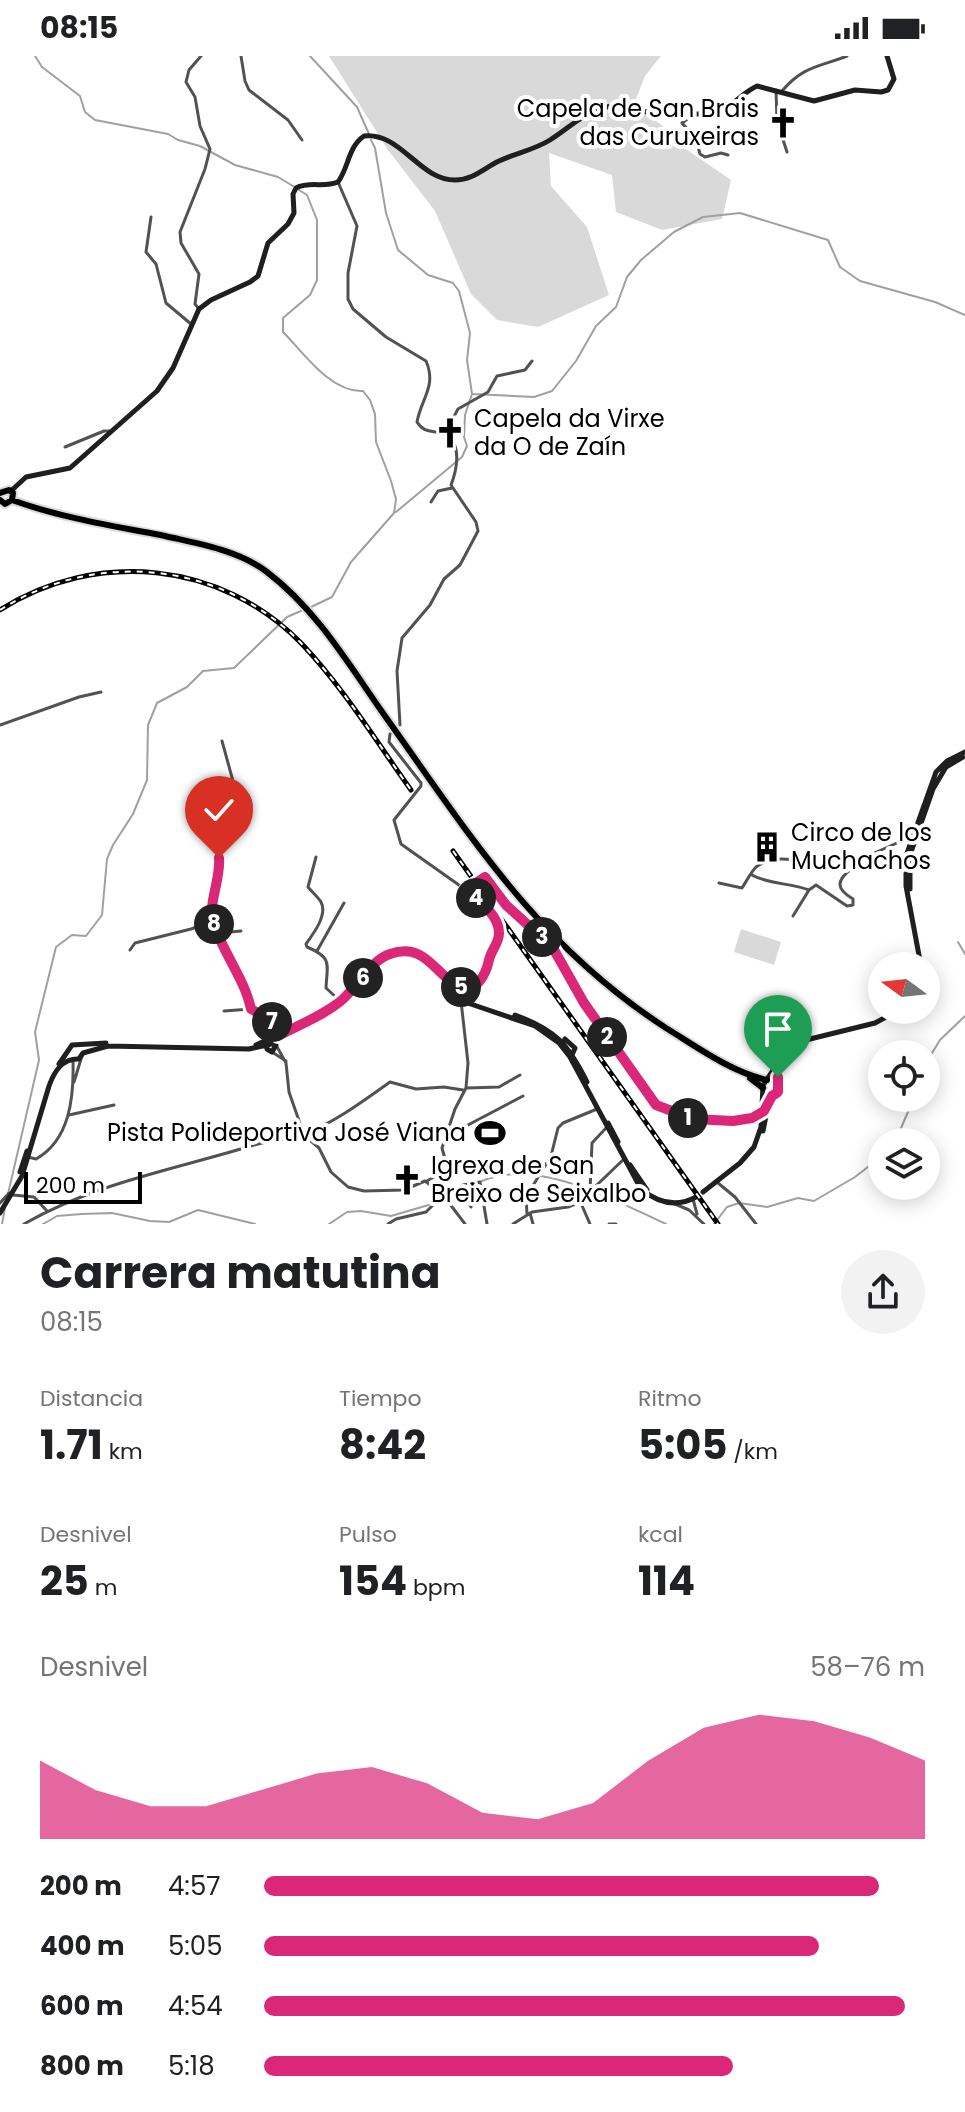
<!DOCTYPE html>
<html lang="es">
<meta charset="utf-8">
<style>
:root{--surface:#fff;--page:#f2f2f2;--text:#202124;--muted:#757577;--accent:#db2777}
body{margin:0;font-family:Poppins,sans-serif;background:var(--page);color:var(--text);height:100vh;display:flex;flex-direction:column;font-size:30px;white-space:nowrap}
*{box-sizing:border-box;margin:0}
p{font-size:26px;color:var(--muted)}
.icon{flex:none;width:44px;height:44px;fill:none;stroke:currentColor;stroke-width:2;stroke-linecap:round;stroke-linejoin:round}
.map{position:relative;height:1168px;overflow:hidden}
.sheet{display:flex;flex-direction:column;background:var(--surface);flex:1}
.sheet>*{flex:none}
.needle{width:52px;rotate:285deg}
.tools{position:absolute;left:868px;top:896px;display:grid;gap:16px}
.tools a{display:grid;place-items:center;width:72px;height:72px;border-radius:50%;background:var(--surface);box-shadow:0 4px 20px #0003;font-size:40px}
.scale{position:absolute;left:24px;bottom:20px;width:118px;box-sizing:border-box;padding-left:8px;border:4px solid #000;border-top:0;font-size:22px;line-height:28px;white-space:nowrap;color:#000;-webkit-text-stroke:6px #fff;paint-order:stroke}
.pin{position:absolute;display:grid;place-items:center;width:68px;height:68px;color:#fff;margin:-82px -34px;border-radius:50% 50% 50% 0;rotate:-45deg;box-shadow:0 0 8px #0007}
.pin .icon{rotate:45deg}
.km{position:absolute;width:40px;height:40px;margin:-20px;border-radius:50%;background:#222;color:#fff;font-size:22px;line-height:40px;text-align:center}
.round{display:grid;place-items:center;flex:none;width:84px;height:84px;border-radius:42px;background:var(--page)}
.head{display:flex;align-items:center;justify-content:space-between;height:136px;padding:0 40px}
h1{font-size:44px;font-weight:700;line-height:60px}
.metrics{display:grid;grid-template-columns:repeat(3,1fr);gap:12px;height:136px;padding:8px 40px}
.metrics div{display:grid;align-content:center}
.metrics b{font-size:40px;font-weight:700}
.metrics small{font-size:22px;font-weight:400}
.metrics p{font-size:22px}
.chart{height:224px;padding:16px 40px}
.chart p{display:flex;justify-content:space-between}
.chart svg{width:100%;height:144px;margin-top:8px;fill:var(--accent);opacity:.7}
ul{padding:0 40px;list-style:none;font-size:26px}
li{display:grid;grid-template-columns:128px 96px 1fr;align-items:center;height:60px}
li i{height:20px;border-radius:10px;background:var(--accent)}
.status{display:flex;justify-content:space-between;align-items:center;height:56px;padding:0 40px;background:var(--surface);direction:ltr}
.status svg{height:22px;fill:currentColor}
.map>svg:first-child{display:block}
.green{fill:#d9d9d9}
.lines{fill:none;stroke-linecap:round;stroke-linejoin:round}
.stream{stroke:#a0a0a0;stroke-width:2}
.primary-casing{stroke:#dbdbdb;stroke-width:10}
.street{stroke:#525252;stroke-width:3}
.secondary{stroke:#1f1f1f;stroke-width:5}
.primary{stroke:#000;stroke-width:6}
.rail-casing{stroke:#000;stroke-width:5}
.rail{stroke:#fff;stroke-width:2;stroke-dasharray:6;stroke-linecap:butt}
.street-bridge{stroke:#525252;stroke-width:3}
.route-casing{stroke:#fff;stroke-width:16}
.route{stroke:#db2777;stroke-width:10}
.labels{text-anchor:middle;stroke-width:8;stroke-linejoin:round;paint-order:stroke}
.poi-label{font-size:24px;fill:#000;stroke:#fff;text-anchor:start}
</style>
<div class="status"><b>08:15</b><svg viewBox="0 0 49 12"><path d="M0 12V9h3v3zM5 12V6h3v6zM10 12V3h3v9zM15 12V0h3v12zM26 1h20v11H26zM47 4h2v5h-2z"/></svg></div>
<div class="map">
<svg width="965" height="1168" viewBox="0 0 965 1168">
<rect width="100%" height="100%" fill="#fff"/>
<path class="green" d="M 329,0 L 661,0 L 645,20 L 634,48 L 664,71 L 674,85 L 731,124 L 722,163 L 662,174 L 616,156 L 612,119 L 549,97 L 551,130 L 587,171 L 609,239 L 538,271 L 497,264 L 471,238 L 435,155 L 388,94 Z
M 741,873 L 781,886 L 774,909 L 734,896 Z"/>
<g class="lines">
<path class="stream" d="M 35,0 L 42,11 L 80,40 L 85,56 L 95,64 L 168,78 L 178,84 L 200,90 L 235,109 L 278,121 L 293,130
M 310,0 L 357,51 L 369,78
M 371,84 L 375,92 L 386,157 L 398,194 L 428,219 L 453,227 L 459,235 L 470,277 L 467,304 L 472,338 L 465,359 L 464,381 L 467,390 L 462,401 L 396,456
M 299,134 L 307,139 L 317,164 L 317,224 L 310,239 L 283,262 L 283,276 C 304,297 331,337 363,335 L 370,344 L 375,358 L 376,386 L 391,425 L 396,443 L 394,457 L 351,506 L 332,541 L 309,552
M 472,338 L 534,341 L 552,335 L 576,305 L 596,270 L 616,251 L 627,221 L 641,204 L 674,176 L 703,161 L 740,157 L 828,184 L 840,211 L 860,225 L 935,246 L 965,259
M 958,886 L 965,898
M 926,1007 L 940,984 L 965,960
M 895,1086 L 914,1042
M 482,1125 C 537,1101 615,1145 666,1168
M 8,1138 L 39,1004 L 35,976 L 56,891 L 72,879 L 86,880 L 102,859 L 107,803 L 113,789 L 133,758 L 147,724 L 148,669 L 157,647 L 187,631 L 203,615 L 234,612 L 287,561 L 303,554
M 449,1140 L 476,1128
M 2,1168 L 5,1152
M 43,1168 L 57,1160 L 82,1158 L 112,1157 L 150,1165 L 169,1166 L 198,1154 L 255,1168
M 329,1168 L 347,1156 L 361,1155 L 391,1160 L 432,1148
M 714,1168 L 727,1151 L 739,1147 L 767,1151 L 798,1142 L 814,1145 L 855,1121 L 882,1100"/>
<g class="primary-casing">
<path id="primary" d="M 0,437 L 9,434 L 13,437 L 12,444
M 0,444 L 5,448 L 12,444 C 62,462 113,470 165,480 C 199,488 238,494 267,516 C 317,554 349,609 385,660 C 471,781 538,889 666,972 C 697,991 731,1016 767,1024
M 750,1022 L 763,1032"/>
</g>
<path class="street" d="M 241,0 L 245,25 L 249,34 L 288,64 L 302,84
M 776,34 L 777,65 L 787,96
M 782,35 C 803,10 819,11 847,0
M 694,58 L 682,67 L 696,83 L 700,98 L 705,101 L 721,97 L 728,99
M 338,126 L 357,170 L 348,217 L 348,243 L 353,253 L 386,281 L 426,305 C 437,330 421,343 417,366 C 425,379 435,373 446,379 C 463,389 456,416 451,429 L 476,466 L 478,475 L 460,509 L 444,523 L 430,549 L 402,582 L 397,615 L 400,669
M 151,161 L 146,196 L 156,208 L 166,247 L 191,268
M 199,253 L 195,248 L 199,218 L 181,187 L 180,176 L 205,113 L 210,93 L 200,70 L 195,41 L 186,26 L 189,14 L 201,0
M 445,377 L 458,353 L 488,336 L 497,320 L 525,314 L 532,305
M 65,391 L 104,375 L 110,375
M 431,446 L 438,435 L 452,432
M 0,669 L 79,641 L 101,636
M 390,678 L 389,686 L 421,727 L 421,730 L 394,764 L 401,788 L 466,834 L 498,867 L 500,880 L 489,902 L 488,911 L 472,937
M 222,685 L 236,736 L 248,739 C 263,764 220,778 219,801 C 219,810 220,817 219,826 C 216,837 210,850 212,862 C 219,895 244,920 251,953 L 272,965 L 277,978
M 316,801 L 308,831 C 312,836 318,841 321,846 C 328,859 313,878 306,888 L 307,891 C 333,902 327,908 326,932 L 339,944
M 752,819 C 767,828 791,827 809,834
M 482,823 L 488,822 L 506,849 L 553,892 L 584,947 L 656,1049 L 685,1062 L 706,1065 L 733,1065 L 749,1063 L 760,1058
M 719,827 L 742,832 C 746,826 751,816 756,811 C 780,792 816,813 842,808 C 865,803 890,790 912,780
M 793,860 L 809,834 L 816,829 L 847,850 L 853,849 L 853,843 C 836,833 836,825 851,813 L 848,806
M 219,877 L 241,875
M 130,894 L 135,887 L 191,873 L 213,865
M 317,895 L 344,847
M 224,955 L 251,953
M 276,989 L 286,1007 L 289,1036 L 304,1079
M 272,996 L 286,1005
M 74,1026 L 81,1003
M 467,1032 L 499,1031 L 520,1019
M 69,1059 L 114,1049
M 304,1079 L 319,1092 L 331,1116 L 348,1131 L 364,1135 L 404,1134 L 425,1125 L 443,1139 L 465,1168
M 447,1080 L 523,1040
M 28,1101 L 36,1103 C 70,1084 74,1041 73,1005
M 427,1125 L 447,1113
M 718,1127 L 735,1141 L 756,1168
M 461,1130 L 471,1151
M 590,1135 L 592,1087 L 606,1072
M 13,1139 L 34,1141 L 47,1155
M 443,1139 L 447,1140 L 463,1129 L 480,1126 L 487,1168
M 693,1143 L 697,1158
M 580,1145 L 590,1168
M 0,1147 L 9,1137
M 675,1148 L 689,1154 L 704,1168
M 530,1157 L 533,1168
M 527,1158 L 526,1141 L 551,1100 L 558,1072 L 563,1067 L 597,1053
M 24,1168 C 98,1126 173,1114 254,1089 C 270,1084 292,1084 307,1077 C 338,1064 363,1045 390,1026 L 416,1033 L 444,1031 L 463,1034
M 388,1168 L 396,1163 L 426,1156 L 443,1139 L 446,1132 L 450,1121 L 442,1092 L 455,1053 L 466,1032 L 468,1007 L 461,945
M 513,1168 L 532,1156 L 568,1151 L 578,1147 L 624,1103
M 609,1168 L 616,1168"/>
<path class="secondary" d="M 11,435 L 26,421 L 70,412 L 157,335 L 173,312 L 199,253 L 211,244 L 250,226 L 258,220 L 268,187 L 288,168 L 294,157 L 293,138 L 296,132 C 309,125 324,132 338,126 C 349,111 348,91 364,80 C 401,76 419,124 455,124 C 473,124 484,112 499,105 C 516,97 534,94 550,84 C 565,75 579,61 596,54 C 620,43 643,59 667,59 C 684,59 712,59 727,51 C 738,44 746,35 757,30 L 814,45 L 855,34 L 881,36 L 888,34 L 894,23 L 887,0
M 910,833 L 910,799 L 933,733 L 946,711 L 963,701
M 379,905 L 387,899 L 399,896
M 434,908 L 455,928 L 471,935 L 472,941 L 469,944
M 921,910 L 906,830 L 906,800 L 936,716 L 947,705 L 965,696
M 515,959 C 556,974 568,988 587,1026
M 313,961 L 342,944
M 565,983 L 575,992 L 572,999
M 266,988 L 267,993 L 272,996 L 276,989 L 273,985
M 256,989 L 290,973
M 59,1008 L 72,989 L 106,987
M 608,1067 L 618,1086
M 763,1075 L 768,1050 L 779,1035 L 779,1015 L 782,1006
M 630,1109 L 647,1134
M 20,1116 L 27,1095
M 703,1136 L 740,1107 L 754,1091 L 761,1071 L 763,1029 L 783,1000 L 806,984 L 875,967 L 899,954
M 0,1157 L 22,1120 L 49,1030 C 54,1016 62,1002 79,1003 L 83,997 L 108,990 L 249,993 L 271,988 L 336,952 L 387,903 L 404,899 L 420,902 L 434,911 L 462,945 L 535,970 L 559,987 L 570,1001 L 641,1133 C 658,1147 676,1152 696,1141"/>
<use href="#primary" class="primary"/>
<g class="rail-casing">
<path id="rail" d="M 0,554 C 96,493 221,505 301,587 C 343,631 376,685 411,734
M 453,795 L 718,1168"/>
</g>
<use href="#rail" class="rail"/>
<path class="street-bridge" d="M 470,832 L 482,823"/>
</g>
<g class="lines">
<g class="route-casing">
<path id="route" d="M 219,802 C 221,822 208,848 213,865 C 222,896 244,921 251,953 L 272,965 L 278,980 C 299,969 324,959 342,944 C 357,931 371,904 390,898 C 425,886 434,917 458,930 C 476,939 486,918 489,904 C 491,894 500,886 499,876 C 498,858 479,845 466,834 L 485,821 L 506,849 L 553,892 L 584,947 L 656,1049 L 693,1063 L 733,1065 L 752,1062 L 764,1055 L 772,1040 L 778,1036 L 778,1021"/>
</g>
<use href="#route" class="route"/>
</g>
<defs>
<g id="church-bare" transform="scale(2.4)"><path d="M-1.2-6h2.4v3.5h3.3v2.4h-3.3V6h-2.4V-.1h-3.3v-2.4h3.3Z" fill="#000" stroke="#fff" stroke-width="2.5" paint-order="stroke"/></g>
<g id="building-bare" transform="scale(2.4)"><path d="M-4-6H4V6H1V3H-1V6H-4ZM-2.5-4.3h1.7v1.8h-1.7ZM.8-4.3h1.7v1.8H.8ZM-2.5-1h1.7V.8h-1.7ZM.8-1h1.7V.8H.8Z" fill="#000" stroke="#fff" stroke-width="2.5" paint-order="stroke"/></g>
<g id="stadium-bare" transform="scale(2.4)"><path d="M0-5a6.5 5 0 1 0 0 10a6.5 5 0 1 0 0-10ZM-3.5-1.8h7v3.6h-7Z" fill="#000" stroke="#fff" stroke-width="2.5" paint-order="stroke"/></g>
</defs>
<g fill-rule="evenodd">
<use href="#church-bare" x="783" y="67"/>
<use href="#church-bare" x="450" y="377"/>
<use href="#building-bare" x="767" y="791"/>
<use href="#stadium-bare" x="490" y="1077"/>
<use href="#church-bare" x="407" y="1124"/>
</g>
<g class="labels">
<g class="poi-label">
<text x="759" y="61" text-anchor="end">Capela de San Brais<tspan x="759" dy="28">das Curuxeiras</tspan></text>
<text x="474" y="371">Capela da Virxe<tspan x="474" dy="28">da O de Zaín</tspan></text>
<text x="791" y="785">Circo de los<tspan x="791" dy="28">Muchachos</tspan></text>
<text x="466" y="1085" text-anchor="end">Pista Polideportiva José Viana</text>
<text x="431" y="1118">Igrexa de San<tspan x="431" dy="28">Breixo de Seixalbo</tspan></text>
</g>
</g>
</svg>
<div class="tools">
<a><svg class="needle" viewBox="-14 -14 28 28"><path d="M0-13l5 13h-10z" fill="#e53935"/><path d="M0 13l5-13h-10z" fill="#757577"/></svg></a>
<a><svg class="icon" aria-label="locate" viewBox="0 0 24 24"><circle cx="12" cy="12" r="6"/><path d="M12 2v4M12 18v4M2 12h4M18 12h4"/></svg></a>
<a><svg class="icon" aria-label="layers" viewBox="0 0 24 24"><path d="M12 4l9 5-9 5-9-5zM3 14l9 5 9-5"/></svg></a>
</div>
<div class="scale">200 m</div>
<div class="pin" style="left:778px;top:1021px;background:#1e9e55"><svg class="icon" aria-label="arrive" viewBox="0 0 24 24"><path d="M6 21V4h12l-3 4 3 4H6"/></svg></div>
<div class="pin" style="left:219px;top:802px;background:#d93025"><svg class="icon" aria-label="check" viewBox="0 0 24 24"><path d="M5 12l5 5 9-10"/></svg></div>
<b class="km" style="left:688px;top:1062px">1</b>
<b class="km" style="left:607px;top:981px">2</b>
<b class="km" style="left:542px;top:881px">3</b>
<b class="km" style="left:476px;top:842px">4</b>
<b class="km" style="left:461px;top:931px">5</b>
<b class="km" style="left:363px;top:922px">6</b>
<b class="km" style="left:272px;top:966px">7</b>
<b class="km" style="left:214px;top:868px">8</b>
</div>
<section class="sheet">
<div class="head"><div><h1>Carrera matutina</h1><p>08:15</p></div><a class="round"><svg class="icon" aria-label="share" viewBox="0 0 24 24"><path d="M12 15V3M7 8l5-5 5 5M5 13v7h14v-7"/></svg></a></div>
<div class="metrics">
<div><p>Distancia</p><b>1.71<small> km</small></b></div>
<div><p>Tiempo</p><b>8:42</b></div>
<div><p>Ritmo</p><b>5:05<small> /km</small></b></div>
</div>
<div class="metrics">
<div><p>Desnivel</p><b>25<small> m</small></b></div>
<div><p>Pulso</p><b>154<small> bpm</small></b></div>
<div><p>kcal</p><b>114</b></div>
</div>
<div class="chart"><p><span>Desnivel</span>58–76 m</p>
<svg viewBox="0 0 160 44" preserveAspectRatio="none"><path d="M0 44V20L10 29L20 34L30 34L40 29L50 24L60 22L70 27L80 36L90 38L100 33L110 20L120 10L130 6L140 8L150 13L160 20V44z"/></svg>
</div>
<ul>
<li><b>200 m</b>4:57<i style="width:93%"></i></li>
<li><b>400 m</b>5:05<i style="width:84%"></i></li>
<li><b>600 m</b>4:54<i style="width:97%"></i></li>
<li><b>800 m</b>5:18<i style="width:71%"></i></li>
</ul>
</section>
